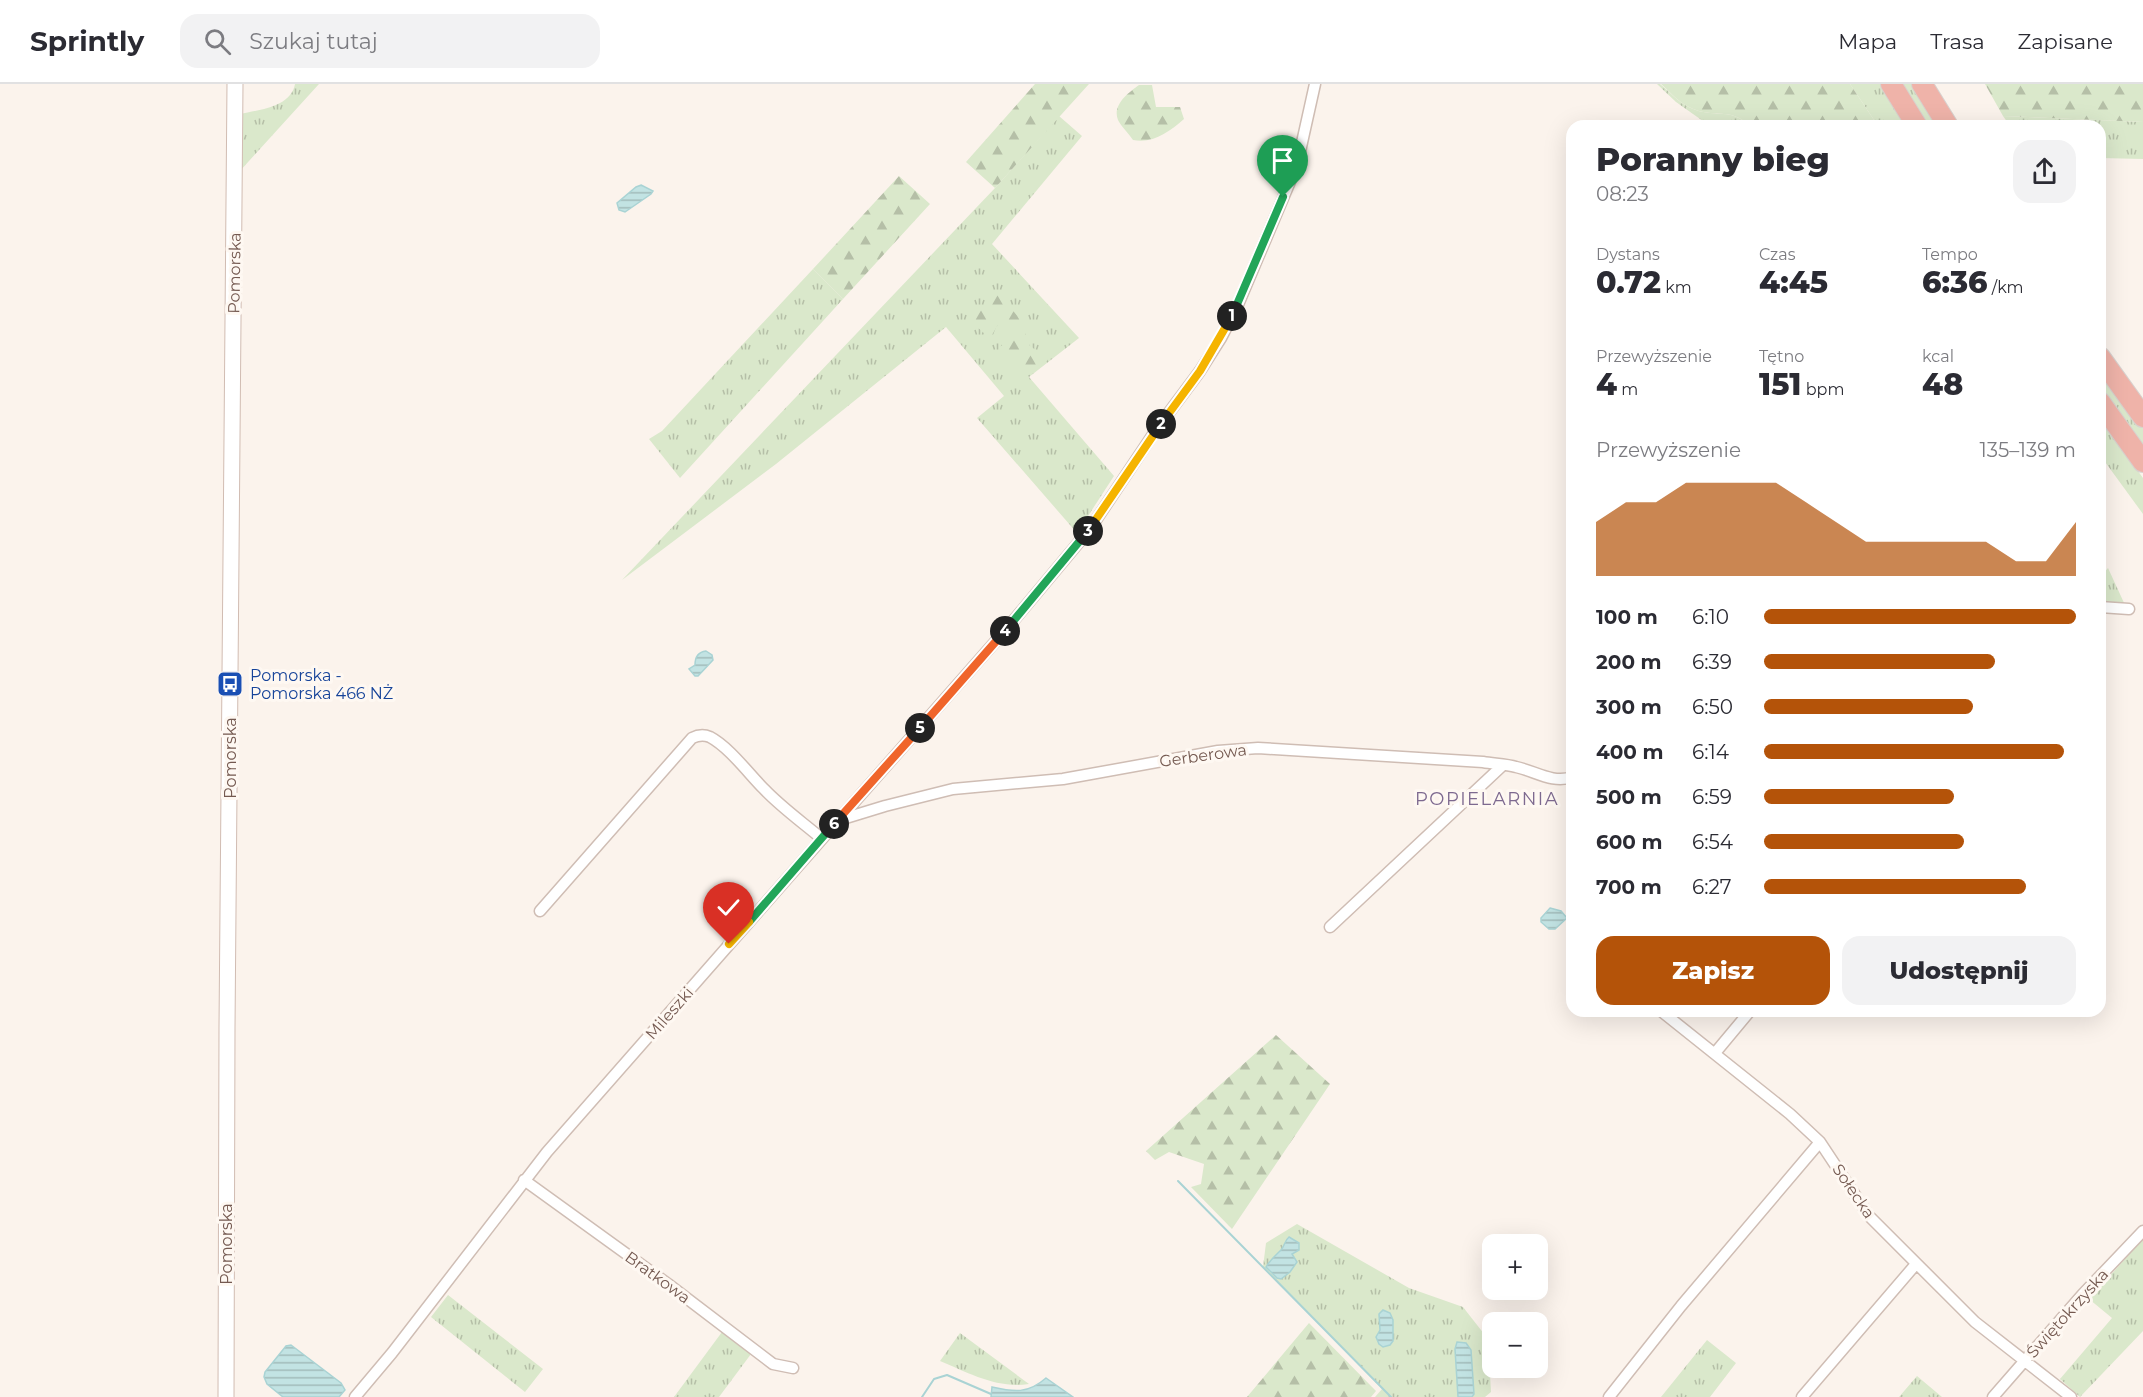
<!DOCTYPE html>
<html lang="pl">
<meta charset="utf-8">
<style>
:root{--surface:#fff;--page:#f2f2f3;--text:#2b2b33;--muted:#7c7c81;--line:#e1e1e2;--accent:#b45309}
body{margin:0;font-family:Montserrat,sans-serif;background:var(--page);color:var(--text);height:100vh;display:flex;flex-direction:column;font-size:22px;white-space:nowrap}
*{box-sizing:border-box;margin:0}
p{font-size:20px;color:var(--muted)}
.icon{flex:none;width:33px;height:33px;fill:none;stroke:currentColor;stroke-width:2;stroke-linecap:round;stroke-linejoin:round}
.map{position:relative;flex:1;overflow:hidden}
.side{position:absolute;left:1566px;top:36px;width:540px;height:897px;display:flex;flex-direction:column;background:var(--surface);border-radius:18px;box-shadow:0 6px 24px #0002}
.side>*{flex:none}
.fabs{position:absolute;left:1482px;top:1150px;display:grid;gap:12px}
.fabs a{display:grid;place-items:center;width:66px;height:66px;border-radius:12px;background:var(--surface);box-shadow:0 6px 24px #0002;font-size:30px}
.pin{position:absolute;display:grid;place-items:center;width:51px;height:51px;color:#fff;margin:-62px -26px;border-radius:50% 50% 50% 0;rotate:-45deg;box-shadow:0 0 6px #0007}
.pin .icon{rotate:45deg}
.km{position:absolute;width:30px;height:30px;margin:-15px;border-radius:50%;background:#222;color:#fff;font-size:16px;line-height:30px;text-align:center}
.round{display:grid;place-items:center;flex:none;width:63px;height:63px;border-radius:18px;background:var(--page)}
.overview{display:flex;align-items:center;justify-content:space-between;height:102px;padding:0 30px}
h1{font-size:33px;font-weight:800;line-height:45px}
.figures{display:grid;grid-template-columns:repeat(3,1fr);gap:9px;height:102px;padding:6px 30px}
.figures div{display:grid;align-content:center}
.figures b{font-size:30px;font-weight:800}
.figures small{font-size:16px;font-weight:400}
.figures p{font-size:16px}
.chart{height:168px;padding:12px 30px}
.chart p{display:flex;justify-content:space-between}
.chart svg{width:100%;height:108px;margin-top:6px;fill:var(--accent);opacity:.7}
.primary-button{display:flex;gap:12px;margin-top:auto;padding:12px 30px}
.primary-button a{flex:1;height:69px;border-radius:18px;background:var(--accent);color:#fff;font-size:24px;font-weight:800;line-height:69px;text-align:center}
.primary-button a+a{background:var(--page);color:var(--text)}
ul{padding:0 30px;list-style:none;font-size:20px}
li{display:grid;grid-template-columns:96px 72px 1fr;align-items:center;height:45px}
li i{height:15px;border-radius:8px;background:var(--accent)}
header{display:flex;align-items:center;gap:36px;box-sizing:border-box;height:84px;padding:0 30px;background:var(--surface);border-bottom:2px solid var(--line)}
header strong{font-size:28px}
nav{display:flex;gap:33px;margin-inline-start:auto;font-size:21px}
.search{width:420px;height:54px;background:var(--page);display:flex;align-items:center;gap:15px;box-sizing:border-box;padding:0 21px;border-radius:18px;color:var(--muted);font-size:22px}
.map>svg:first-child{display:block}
.grass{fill:url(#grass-tufts)}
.forest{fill:url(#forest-firs)}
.water{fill:url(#water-rules);stroke:#a9d3d4;stroke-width:1.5}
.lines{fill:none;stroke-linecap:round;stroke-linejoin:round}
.stream{stroke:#a9d3d4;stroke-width:2}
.street-casing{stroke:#cfbdb4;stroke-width:13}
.secondary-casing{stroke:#d1bcb2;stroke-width:17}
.highway-casing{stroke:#d8d1ce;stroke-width:22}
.street{stroke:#fff;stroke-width:10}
.secondary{stroke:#fff;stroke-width:15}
.highway{stroke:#efb3a9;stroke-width:20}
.split-1-casing{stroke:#fff;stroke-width:12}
.split-2-casing{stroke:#fff;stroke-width:12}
.split-3-casing{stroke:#fff;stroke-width:12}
.split-4-casing{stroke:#fff;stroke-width:12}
.split-5-casing{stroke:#fff;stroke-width:12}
.split-6-casing{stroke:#fff;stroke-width:12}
.split-7-casing{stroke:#fff;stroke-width:12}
.split-8-casing{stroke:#fff;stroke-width:12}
.split-1{stroke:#22a559;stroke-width:8}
.split-2{stroke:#f5b400;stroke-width:8}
.split-3{stroke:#f5b400;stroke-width:8}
.split-4{stroke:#22a559;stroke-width:8}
.split-5{stroke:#f0652b;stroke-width:8}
.split-6{stroke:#f0652b;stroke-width:8}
.split-7{stroke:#22a559;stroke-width:8}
.split-8{stroke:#f5b400;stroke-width:8}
.labels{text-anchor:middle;stroke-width:6;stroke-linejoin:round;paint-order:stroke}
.street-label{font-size:16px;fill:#745950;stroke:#fef8f2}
.transit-label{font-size:16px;fill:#164399;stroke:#fef8f2;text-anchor:start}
.neighbourhood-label{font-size:18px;letter-spacing:1.5px;fill:#7d698f;stroke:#fef8f2}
</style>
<header>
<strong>Sprintly</strong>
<div class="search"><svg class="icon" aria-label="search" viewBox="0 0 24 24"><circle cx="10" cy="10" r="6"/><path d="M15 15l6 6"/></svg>Szukaj tutaj</div>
<nav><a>Mapa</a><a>Trasa</a><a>Zapisane</a></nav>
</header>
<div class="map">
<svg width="2143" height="1313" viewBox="0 0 2143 1313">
<defs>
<pattern id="grass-tufts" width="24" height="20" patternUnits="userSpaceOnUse" patternTransform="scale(1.5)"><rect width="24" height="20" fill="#dae8cb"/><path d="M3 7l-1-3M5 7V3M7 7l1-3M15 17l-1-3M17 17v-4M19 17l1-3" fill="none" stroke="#b5bfa7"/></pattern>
<pattern id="forest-firs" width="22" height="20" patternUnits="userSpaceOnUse" patternTransform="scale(1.5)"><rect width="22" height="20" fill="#dae8cb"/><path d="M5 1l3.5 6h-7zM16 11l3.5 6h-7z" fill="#b5bfa7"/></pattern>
<pattern id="water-rules" width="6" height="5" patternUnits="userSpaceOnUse" patternTransform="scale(1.5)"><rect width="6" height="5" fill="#c2e3e3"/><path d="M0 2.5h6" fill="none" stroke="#a2bbba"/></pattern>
</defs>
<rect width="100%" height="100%" fill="#fbf3ec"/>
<path class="grass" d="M 295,0 L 319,0 L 239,88 L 240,30 C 259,26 291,23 295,0 Z
M 1657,0 L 1660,0 C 1671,9 1682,22 1696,26 C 1716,33 1732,24 1750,42 L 1710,42 L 1676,18 Z
M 1850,0 L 1882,0 L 1907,42 L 1878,42 Z
M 1898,0 L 1916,0 L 1942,42 L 1924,42 Z
M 1059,32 L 1082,52 L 992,160 L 1079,254 L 1029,293 L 1114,392 L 1077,449 L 977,334 L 1004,312 L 946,243 L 776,380 L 622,496 L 995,104 Z
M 2003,32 L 2143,38 L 2143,75 L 2100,74 L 2100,42 L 2010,42 Z
M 813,185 L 843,215 L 680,394 L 649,355 L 662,347 Z
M 2100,282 L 2143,343 L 2143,368 L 2100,309 Z
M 2100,335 L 2143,394 L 2143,430 L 2100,371 Z
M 2108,484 L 2125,521 L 2100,519 L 2100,493 Z
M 1297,1140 L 1409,1204 L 1463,1223 L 1488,1255 L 1491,1308 L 1485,1313 L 1375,1313 L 1382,1305 L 1263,1183 L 1266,1159 Z
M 2143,1155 L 2143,1247 L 2080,1313 L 2060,1295 L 2112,1234 L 2089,1215 Z
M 448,1211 L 543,1285 L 525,1308 L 431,1233 Z
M 722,1248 L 751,1270 L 719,1313 L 674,1313 Z
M 960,1249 L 1029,1300 C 997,1305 969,1289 940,1277 Z
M 1707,1256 L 1736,1279 L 1710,1313 L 1661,1313 Z
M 1917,1292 L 1942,1313 L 1899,1313 Z"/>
<path class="forest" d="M 1035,0 L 1089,0 L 995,104 L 966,78 Z
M 1661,0 L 1850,0 L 1878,42 L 1750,42 C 1732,24 1716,33 1696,26 C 1682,22 1671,9 1661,0 Z
M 1985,0 L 2143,0 L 2143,38 L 2003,32 Z
M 1139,1 L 1152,1 L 1156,23 L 1180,23 L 1184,35 C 1169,48 1153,60 1133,56 C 1130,51 1120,41 1118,36 C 1112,21 1128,9 1139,1 Z
M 899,92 L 930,120 L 843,215 L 813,185 Z
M 998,210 L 1023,238 L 1028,260 L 1048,276 C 1026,292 1006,294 999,263 L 1013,255 L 1001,239 L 996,243 L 993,251 L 987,252 L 974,240 L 972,232 L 987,222 Z
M 1276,951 L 1330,1000 L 1232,1145 L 1191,1103 L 1201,1100 L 1204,1080 L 1169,1068 L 1155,1076 L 1146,1067 Z
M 1309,1239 L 1376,1307 L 1371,1313 L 1247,1313 Z"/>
<path class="water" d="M 641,101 L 653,107 L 651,110 L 625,128 L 619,126 L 617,119 L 636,103 Z
M 706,567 L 712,571 L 713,576 L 698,592 L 695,592 L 689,585 L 695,581 C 695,574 697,568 706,567 Z
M 1550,824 L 1561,827 L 1567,834 L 1555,845 L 1549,845 L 1541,838 L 1541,834 Z
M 1289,1153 L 1299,1159 L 1299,1166 L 1292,1170 L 1297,1178 L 1290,1188 L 1281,1195 L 1277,1194 L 1266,1183 C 1270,1176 1275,1172 1281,1166 C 1285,1162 1284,1157 1289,1153 Z
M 1383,1226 L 1390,1229 L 1393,1236 L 1393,1257 L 1390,1261 L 1383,1263 L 1379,1260 L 1376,1253 L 1380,1246 L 1379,1230 Z
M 1457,1258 L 1466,1259 L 1471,1266 L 1474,1310 L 1472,1313 L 1458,1313 L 1455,1265 Z
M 291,1261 L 341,1299 L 345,1306 L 339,1313 L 283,1313 L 267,1300 L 264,1293 L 265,1288 L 286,1262 Z
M 1046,1294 L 1073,1313 L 991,1313 L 992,1303 C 1014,1308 1028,1310 1046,1294 Z"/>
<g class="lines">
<path class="stream" d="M 1178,1097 L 1391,1313
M 922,1313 L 934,1295 L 947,1291 L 991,1310"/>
<g class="street-casing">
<path id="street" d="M 2100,523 L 2129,525
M 836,737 L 885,722 L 953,705 L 1063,695 L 1218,667 L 1258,664 L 1483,678 C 1494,680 1506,680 1516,683 C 1535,687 1553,700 1572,693
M 540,827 L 692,654 C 698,651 703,650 710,653 C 729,663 749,690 764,705 C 781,723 802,738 821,754
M 1330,843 L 1503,681
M 1661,927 L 1790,1030 L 1820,1058 L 1869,1132 L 1975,1238 L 2071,1313
M 1715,969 L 1750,927
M 524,1096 L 668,1200 L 773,1280 L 793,1284
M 355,1313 L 392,1269 L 547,1068 L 1009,542 L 1090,445 L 1156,346 L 1200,287 L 1221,254 L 1237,223 L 1292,93 L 1299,72 L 1315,0
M 1609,1313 L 1681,1222 L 1820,1058
M 1802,1313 L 1916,1180
M 1993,1313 L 2082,1211 L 2143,1147"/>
</g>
<g class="secondary-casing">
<path id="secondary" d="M 226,1313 L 227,944 L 235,0"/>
</g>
<g class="highway-casing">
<path id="highway" d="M 1891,0 L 1917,42
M 1922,0 L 1948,42
M 2100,273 L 2143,333
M 2100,318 L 2143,378"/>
</g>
<use href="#street" class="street"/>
<use href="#secondary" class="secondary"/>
<use href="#highway" class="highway"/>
</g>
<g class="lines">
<g class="split-1-casing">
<path id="split-1" d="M 1232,232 L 1283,113"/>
</g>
<g class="split-2-casing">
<path id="split-2" d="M 1161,340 L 1200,287 L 1232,232"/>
</g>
<g class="split-3-casing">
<path id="split-3" d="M 1088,447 L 1161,340"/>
</g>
<g class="split-4-casing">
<path id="split-4" d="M 1005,547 L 1088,447"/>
</g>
<g class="split-5-casing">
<path id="split-5" d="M 920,644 L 1005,547"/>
</g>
<g class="split-6-casing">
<path id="split-6" d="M 834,740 L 920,644"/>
</g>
<g class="split-7-casing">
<path id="split-7" d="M 749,838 L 834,740"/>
</g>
<g class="split-8-casing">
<path id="split-8" d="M 729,860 L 749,838"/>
</g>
<use href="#split-1" class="split-1"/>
<use href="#split-2" class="split-2"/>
<use href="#split-3" class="split-3"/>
<use href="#split-4" class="split-4"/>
<use href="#split-5" class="split-5"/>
<use href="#split-6" class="split-6"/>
<use href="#split-7" class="split-7"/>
<use href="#split-8" class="split-8"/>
</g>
<defs>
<g id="bus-square" transform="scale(1.35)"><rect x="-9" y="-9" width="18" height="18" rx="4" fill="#1a4fb4" stroke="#fef8f2"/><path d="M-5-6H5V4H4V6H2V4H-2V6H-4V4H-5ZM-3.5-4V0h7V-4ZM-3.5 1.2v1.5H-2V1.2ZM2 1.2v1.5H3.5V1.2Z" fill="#fff"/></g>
</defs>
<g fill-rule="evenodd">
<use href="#bus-square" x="230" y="600"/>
</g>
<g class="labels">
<g class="street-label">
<text transform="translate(234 189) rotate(-89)" y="6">Pomorska</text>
<text transform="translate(1203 671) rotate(-8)" y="6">Gerberowa</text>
<text transform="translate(230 674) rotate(-90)" y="6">Pomorska</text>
<text transform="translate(669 929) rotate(-49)" y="6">Mileszki</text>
<text transform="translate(1854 1107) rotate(56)" y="6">Sołecka</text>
<text transform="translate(226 1160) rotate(-90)" y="6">Pomorska</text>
<text transform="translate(658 1193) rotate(36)" y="6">Bratkowa</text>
<text transform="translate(2067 1229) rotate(-48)" y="6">Świętokrzyska</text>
</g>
<g class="transit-label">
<text x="250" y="597">Pomorska -<tspan x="250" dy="18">Pomorska 466 NŻ</tspan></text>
</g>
<g class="neighbourhood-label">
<text x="1487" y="721">POPIELARNIA</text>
</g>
</g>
</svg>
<div class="fabs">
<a>+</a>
<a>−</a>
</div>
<div class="pin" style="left:1283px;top:113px;background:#1e9e55"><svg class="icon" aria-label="arrive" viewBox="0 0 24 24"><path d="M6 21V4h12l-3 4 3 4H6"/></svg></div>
<div class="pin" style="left:729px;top:860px;background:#d93025"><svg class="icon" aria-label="check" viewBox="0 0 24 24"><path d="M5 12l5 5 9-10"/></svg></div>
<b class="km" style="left:1232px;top:232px">1</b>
<b class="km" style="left:1161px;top:340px">2</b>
<b class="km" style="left:1088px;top:447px">3</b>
<b class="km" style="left:1005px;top:547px">4</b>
<b class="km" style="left:920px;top:644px">5</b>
<b class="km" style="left:834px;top:740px">6</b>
<section class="side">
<div class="overview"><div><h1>Poranny bieg</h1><p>08:23</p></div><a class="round"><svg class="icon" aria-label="share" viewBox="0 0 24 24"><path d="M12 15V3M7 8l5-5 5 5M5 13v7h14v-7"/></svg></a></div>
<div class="figures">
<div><p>Dystans</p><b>0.72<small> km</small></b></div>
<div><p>Czas</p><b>4:45</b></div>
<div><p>Tempo</p><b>6:36<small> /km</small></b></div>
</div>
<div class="figures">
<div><p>Przewyższenie</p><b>4<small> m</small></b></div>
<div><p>Tętno</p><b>151<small> bpm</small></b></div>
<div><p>kcal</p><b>48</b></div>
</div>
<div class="chart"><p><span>Przewyższenie</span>135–139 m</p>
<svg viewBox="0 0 160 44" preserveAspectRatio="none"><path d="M0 44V22L10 14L20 14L30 6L40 6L50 6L60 6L70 14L80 22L90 30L100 30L110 30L120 30L130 30L140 38L150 38L160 22V44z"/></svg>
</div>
<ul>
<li><b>100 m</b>6:10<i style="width:100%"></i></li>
<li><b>200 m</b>6:39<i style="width:74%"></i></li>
<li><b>300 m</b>6:50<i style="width:67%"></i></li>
<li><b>400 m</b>6:14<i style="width:96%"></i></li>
<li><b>500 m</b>6:59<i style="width:61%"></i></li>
<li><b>600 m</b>6:54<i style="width:64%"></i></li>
<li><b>700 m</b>6:27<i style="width:84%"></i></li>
</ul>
<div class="primary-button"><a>Zapisz</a><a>Udostępnij</a></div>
</section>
</div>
